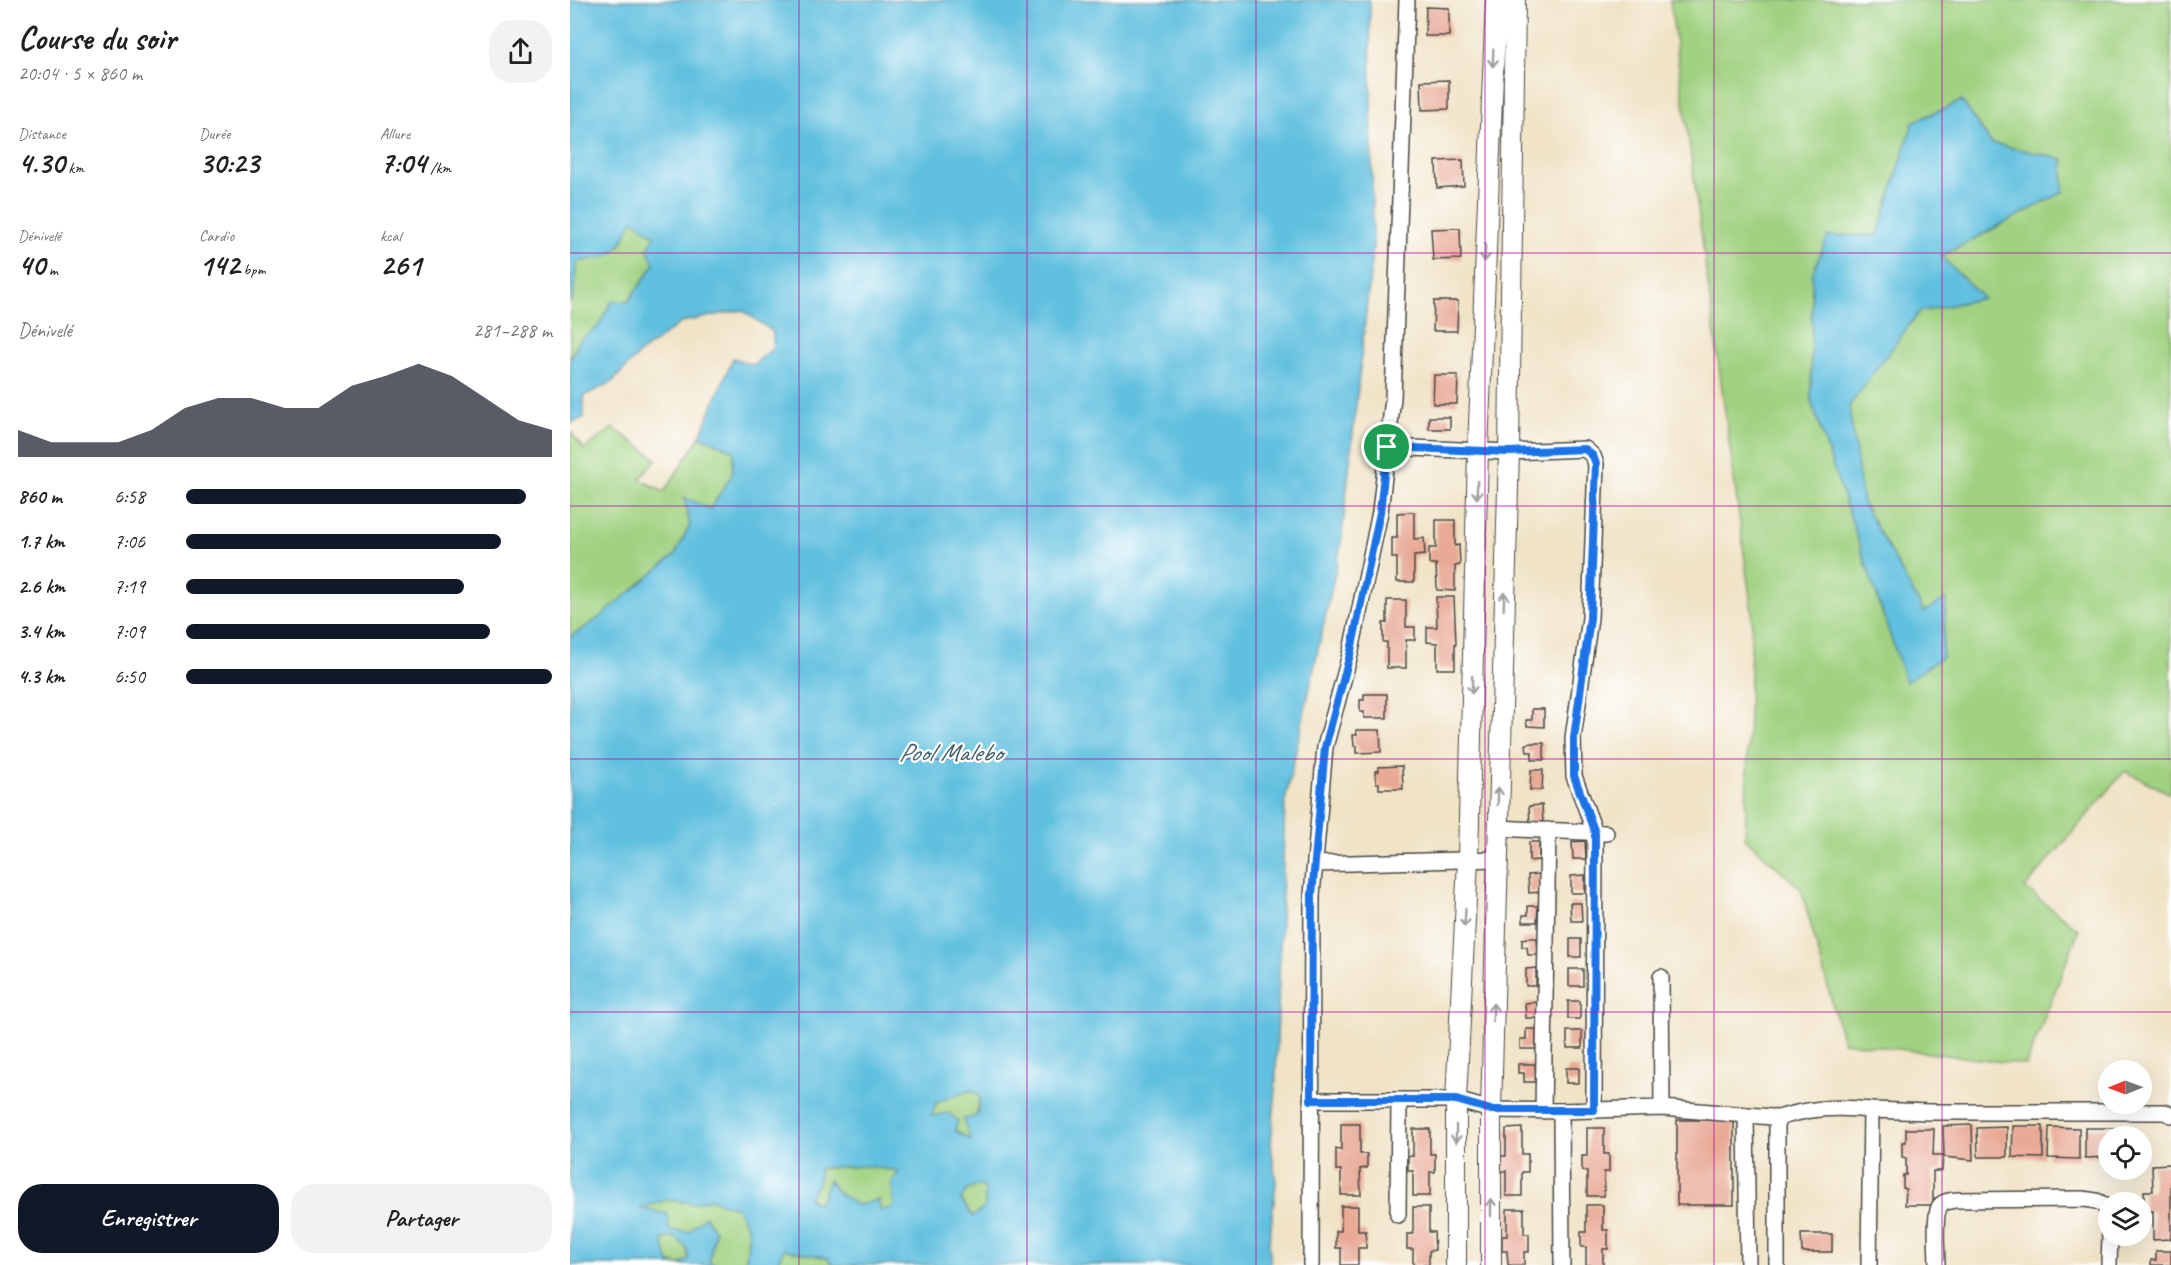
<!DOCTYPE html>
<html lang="fr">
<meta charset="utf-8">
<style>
:root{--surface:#fff;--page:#f2f2f2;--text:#202124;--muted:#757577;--accent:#111827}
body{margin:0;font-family:Caveat,sans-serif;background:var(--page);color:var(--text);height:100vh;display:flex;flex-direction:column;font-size:22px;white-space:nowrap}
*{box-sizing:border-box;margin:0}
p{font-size:20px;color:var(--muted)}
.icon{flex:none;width:33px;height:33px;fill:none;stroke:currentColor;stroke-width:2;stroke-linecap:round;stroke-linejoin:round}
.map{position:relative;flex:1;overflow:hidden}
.sheet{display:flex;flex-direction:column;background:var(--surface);width:570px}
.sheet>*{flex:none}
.needle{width:39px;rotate:269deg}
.fabs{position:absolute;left:1528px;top:1060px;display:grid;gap:12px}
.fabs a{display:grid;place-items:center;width:54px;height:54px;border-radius:50%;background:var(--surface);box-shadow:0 6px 24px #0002;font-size:30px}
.pin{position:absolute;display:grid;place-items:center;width:51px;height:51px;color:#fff;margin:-26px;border:3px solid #fff;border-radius:50%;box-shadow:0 2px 6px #0007}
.round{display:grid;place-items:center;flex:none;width:63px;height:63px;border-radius:24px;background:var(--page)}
.summary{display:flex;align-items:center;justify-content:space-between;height:102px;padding:0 18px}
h1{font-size:33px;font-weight:700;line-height:45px}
.figures{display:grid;grid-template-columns:repeat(3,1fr);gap:9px;height:102px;padding:6px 18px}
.figures div{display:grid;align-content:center}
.figures b{font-size:30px;font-weight:700}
.figures small{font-size:16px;font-weight:400}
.figures p{font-size:16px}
.chart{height:168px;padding:12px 18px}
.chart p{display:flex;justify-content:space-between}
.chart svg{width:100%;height:108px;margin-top:6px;fill:var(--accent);opacity:.7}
.button{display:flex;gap:12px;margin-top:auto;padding:12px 18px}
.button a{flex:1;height:69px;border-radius:24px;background:var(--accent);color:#fff;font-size:24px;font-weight:700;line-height:69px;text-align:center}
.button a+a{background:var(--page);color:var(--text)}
ul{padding:0 18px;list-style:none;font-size:20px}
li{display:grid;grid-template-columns:96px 72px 1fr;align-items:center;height:45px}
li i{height:15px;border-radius:8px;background:var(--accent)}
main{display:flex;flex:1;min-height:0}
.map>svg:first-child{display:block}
.green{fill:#a0d281;stroke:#667e56;stroke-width:1.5;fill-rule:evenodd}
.water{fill:#61c0df;stroke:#467685;stroke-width:1.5;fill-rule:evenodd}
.building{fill:#e8a995}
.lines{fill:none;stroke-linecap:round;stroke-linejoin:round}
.minor-casing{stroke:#494742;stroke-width:18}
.tertiary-casing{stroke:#494742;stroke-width:22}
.minor{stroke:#fff;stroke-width:15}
.tertiary{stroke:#fff;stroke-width:20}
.oneway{stroke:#a0a0a0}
.route-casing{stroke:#fff;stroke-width:12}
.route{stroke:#1a73e8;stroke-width:8}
.grid{fill:none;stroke:#b5179e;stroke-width:1.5;stroke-opacity:0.55}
.labels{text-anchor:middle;stroke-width:4.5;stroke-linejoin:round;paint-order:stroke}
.water-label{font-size:26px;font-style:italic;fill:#3e5f6a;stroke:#fff}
</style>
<main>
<section class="sheet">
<div class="summary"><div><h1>Course du soir</h1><p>20:04 · 5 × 860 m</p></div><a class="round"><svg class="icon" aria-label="share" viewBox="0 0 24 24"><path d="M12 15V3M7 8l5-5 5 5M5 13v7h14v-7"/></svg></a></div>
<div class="figures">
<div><p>Distance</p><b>4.30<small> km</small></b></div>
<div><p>Durée</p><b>30:23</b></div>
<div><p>Allure</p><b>7:04<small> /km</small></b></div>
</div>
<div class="figures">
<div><p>Dénivelé</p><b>40<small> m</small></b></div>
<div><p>Cardio</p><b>142<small> bpm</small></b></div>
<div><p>kcal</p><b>261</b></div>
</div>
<div class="chart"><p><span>Dénivelé</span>281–288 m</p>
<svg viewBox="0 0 160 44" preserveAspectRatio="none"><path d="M0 44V33L10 38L20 38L30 38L40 33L50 24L60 20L70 20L80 24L90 24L100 15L110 11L120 6L130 11L140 20L150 29L160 33V44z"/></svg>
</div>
<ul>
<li><b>860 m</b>6:58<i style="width:93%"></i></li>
<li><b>1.7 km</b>7:06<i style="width:86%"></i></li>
<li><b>2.6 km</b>7:19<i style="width:76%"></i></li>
<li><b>3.4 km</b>7:09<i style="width:83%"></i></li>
<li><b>4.3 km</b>6:50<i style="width:100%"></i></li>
</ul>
<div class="button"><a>Enregistrer</a><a>Partager</a></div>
</section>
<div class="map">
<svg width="1601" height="1265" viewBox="0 0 1601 1265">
<rect width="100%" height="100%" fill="#fff"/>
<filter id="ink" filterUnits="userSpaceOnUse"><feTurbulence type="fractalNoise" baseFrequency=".0167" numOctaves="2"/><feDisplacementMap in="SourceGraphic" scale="12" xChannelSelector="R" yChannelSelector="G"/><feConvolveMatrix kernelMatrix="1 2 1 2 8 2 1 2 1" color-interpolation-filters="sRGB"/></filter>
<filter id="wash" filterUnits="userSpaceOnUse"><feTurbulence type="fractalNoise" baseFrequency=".008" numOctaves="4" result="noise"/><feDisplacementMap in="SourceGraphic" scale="24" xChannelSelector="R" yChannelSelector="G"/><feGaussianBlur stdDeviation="1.35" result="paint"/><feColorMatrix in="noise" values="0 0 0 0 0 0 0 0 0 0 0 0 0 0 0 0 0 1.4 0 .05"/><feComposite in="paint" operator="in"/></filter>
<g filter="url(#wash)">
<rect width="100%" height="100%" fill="#f0e3c6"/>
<path class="green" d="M 1100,0 L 1601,0 L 1601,794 L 1555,771 L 1455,888 L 1509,930 L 1456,1065 L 1273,1042 L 1231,889 L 1175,838 L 1182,613 ZM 1392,101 L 1421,143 L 1493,159 L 1493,192 L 1370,257 L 1413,298 L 1349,312 L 1278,406 L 1293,503 L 1354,612 L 1376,600 L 1336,682 L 1241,401 L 1258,236 L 1308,235 L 1343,122 Z
M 63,219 L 85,236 L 84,265 L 57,303 L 42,301 L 28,327 L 10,340 L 0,360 L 0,301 L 3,298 L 7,261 L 50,246 Z
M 43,428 L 87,459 L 70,479 L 94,492 L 130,436 L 164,451 L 162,475 L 140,510 L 114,498 L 120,525 L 105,555 L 25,621 L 0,637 L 0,431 L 14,449 Z
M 402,1090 L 410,1097 L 401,1140 L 361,1116 L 367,1102 Z
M 295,1166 L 329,1171 L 322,1183 L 324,1207 L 310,1211 L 309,1200 L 287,1205 L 266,1191 L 259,1180 L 249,1204 L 238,1198 L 248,1184 L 250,1168 Z
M 409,1185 L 416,1189 L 415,1207 L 403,1217 L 391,1200 L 396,1191 Z
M 140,1199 L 168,1208 L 179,1231 L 176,1259 L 167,1265 L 139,1263 L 145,1231 L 118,1232 L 98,1230 L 98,1214 L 67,1208 L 97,1200 L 123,1203 Z
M 103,1236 L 116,1247 L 119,1260 L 109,1265 L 99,1263 L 92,1240 Z
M 214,1249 L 258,1258 L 263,1265 L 206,1265 Z"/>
<path class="water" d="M 0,0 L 800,0 L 803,246 L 771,545 L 715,801 L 705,1099 L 701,1144 L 706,1183 L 699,1244 L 701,1265 L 263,1265 L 258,1258 L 214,1249 L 206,1265 L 167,1265 L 176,1259 L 179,1231 L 167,1208 L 140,1199 L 123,1203 L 97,1200 L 69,1208 L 98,1214 L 99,1230 L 118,1232 L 135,1216 L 145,1231 L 139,1262 L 158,1265 L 109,1265 L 119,1259 L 116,1247 L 103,1236 L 92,1240 L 99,1263 L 106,1265 L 0,1265 L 0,637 L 25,621 L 105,555 L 120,525 L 114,497 L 140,509 L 162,475 L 164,451 L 130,436 L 163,358 L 183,365 L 203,348 L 203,332 L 172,310 L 112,322 L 70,353 L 42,382 L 14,396 L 14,418 L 0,423 L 0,360 L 10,340 L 28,327 L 42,301 L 58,302 L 84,265 L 78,249 L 85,236 L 63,220 C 45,256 48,255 7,262 L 3,298 L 0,301 ZM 402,1090 L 410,1097 L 407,1116 L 393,1119 L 401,1140 L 385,1131 L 388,1121 L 379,1113 L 361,1116 L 367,1102 ZM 295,1166 L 329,1171 L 322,1183 L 324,1207 L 310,1211 L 309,1200 L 287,1205 L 266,1191 L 259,1180 L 249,1204 L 238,1199 L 248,1184 L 250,1168 ZM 409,1185 L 415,1189 L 415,1207 L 403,1217 L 391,1200 L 396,1191 Z
M 1392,101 L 1421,143 L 1493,159 L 1493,192 L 1371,256 L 1413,298 L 1349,312 L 1279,406 L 1293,503 L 1354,612 L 1376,599 L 1372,657 L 1336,682 L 1241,401 L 1242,274 L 1258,236 L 1308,235 L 1343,122 Z"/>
<g id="blocks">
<path class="building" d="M 856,7 L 879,8 L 879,36 L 855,36 Z
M 879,80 L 879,109 L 852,110 L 851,81 Z
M 893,160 L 894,186 L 867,188 L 866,161 Z
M 890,228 L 891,259 L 863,260 L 861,229 Z
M 864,301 L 888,301 L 887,331 L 863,331 Z
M 864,375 L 888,375 L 887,404 L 863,404 Z
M 859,417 L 880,417 L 880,429 L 859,429 Z
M 844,512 L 844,539 L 854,538 L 855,555 L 844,556 L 844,582 L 827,582 L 827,558 L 822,558 L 822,538 L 827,538 L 827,513 Z
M 866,520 L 885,520 L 885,546 L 889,545 L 890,565 L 885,566 L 885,591 L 867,590 L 866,564 L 859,564 L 859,548 L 866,548 Z
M 866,597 L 884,597 L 886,644 L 885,644 L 885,669 L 867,669 L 867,643 L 857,642 L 857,627 L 867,627 Z
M 817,600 L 836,600 L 836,627 L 845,627 L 845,640 L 836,640 L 836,668 L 817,668 L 817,642 L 813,642 L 813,623 L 817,623 Z
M 794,694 L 817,694 L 817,718 L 794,718 L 794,712 L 790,712 L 790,700 L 794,700 Z
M 962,709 L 974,709 L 974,727 L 957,726 L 956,720 L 962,720 Z
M 786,730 L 810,730 L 811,752 L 787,753 L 787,746 L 784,746 L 783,735 L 787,735 Z
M 962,743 L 974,743 L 974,760 L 962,760 L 962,752 L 957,752 L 956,744 Z
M 832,766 L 833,789 L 809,789 L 809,783 L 806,783 L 805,771 L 809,771 L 808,767 Z
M 961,770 L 973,770 L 972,790 L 960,790 Z
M 972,805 L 973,823 L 960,824 L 959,806 Z
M 1015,841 L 1016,859 L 1003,859 L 1002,842 Z
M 959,842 L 969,842 L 969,860 L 959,861 Z
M 970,874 L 971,892 L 959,893 L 958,875 Z
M 1015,875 L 1015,893 L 1001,893 L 1001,876 Z
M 1000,903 L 1011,903 L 1012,921 L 1001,921 Z
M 958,906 L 968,906 L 967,922 L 953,922 L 953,915 L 958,915 Z
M 959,938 L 967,938 L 968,955 L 958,955 L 957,947 L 952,947 L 952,939 Z
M 1000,939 L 1011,939 L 1011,957 L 1000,957 Z
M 966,968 L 966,986 L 956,986 L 956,969 Z
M 999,969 L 1013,969 L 1013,986 L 999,986 Z
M 998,1001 L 1010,1001 L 1010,1019 L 998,1019 Z
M 967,1002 L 967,1018 L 956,1018 L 955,1003 Z
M 956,1029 L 966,1029 L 966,1049 L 950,1049 L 950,1039 L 956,1039 Z
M 997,1031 L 1012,1031 L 1012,1048 L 997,1048 Z
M 948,1064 L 965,1064 L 966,1082 L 954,1082 L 954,1073 L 948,1073 Z
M 996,1068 L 1009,1068 L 1009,1083 L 996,1083 Z
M 1107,1120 L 1164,1120 L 1164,1205 L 1107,1205 Z
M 771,1124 L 790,1124 L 790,1154 L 797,1154 L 797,1168 L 790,1169 L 791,1195 L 771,1195 L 771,1170 L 766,1170 L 766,1149 L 771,1150 Z
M 1402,1125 L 1403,1160 L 1374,1157 L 1373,1126 Z
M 1443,1126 L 1473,1126 L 1473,1158 L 1442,1157 Z
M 1437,1127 L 1437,1157 L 1408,1157 L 1407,1128 Z
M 1479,1127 L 1509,1128 L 1509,1159 L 1478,1158 Z
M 952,1128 L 952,1154 L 958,1154 L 958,1172 L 952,1172 L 952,1196 L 936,1196 L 936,1171 L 930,1171 L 930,1156 L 936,1156 L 936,1129 Z
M 1017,1128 L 1034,1128 L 1034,1154 L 1039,1154 L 1039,1172 L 1034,1172 L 1034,1196 L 1017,1196 L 1017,1171 L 1012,1171 L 1012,1156 L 1017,1156 Z
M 1515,1128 L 1546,1128 L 1546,1137 L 1539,1137 L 1539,1157 L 1515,1158 Z
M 843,1129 L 860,1129 L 860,1154 L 865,1154 L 865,1172 L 860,1172 L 860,1196 L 843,1196 L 843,1171 L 838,1171 L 838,1156 L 843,1156 Z
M 1336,1129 L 1364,1129 L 1363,1155 L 1373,1155 L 1372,1171 L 1363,1171 L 1363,1205 L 1335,1205 L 1336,1189 L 1333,1188 L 1333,1175 L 1336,1175 L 1336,1158 L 1332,1157 L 1332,1142 L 1336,1142 Z
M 1601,1164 L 1601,1239 L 1583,1240 L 1583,1211 L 1574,1211 L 1574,1191 L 1583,1191 L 1582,1165 Z
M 1016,1205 L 1033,1205 L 1033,1230 L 1038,1230 L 1038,1249 L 1033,1249 L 1033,1265 L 1016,1265 L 1016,1247 L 1011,1247 L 1011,1232 L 1016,1232 Z
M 771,1206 L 788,1206 L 788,1231 L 796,1231 L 796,1248 L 788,1248 L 788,1265 L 771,1265 L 771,1248 L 766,1248 L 766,1231 L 771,1231 Z
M 843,1207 L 859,1207 L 859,1232 L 864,1232 L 865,1250 L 859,1251 L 859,1265 L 843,1265 L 843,1249 L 837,1249 L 837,1234 L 843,1234 Z
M 937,1209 L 954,1209 L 954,1234 L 959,1234 L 959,1252 L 954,1252 L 954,1265 L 938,1265 L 937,1251 L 932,1251 L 932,1236 L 937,1236 Z
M 1231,1234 L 1262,1234 L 1262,1252 L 1232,1252 Z
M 1586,1251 L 1601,1251 L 1601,1265 L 1581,1265 L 1581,1260 L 1586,1260 Z"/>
</g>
</g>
<g filter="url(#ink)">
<use href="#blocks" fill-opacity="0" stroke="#494742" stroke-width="1.5"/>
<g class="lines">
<g class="minor-casing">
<path id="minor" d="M 817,447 L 939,452 L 1015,449 L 1023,456 L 1026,464 L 1020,618 L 1003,738 L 1004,776 L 1025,833 L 1024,1110
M 927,828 L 1036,833
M 745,864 L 927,859
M 1091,977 L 1092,1108
M 741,1100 L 886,1100 L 921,1110 L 991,1111 L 1092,1108 L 1202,1117 L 1207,1121 L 1207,1265
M 1301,1110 L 1360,1112 L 1595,1112 L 1601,1115
M 973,1111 L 978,830
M 991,1111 L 992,1265
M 1176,1115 L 1178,1265
M 1205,1119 C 1239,1108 1265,1106 1301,1110 L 1299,1265
M 828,1215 L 829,1100
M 741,1265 L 742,895 L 755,747 L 781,651 L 810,512 L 823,398 L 837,0
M 1367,1265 C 1367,1253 1364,1217 1369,1207 C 1372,1201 1380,1201 1385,1200 L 1513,1199 C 1521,1200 1530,1200 1535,1207 C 1543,1220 1539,1250 1539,1265"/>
</g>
<g class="tertiary-casing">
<path id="tertiary" d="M 886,1265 L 886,1100 L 898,860 L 908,450 L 926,0
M 921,1265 L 921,1110 L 939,452 L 945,0"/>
</g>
<use href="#minor" class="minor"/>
<use href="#tertiary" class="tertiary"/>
</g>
<defs><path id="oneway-shaft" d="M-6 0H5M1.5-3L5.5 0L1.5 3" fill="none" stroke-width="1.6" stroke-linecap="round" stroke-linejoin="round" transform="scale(1.5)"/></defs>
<g class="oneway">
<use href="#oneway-shaft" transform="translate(923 58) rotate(92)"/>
<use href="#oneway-shaft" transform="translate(915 253) rotate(92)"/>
<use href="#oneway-shaft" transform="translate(907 490) rotate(91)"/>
<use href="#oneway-shaft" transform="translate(934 601) rotate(-88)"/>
<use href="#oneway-shaft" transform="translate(902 685) rotate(91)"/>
<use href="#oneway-shaft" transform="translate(928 796) rotate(-88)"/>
<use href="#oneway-shaft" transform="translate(895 918) rotate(93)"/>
<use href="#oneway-shaft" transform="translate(923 1012) rotate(-89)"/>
<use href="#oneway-shaft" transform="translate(886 1134) rotate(90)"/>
<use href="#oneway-shaft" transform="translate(921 1207) rotate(-90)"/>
</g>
</g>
<g class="lines" filter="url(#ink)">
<g class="route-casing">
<path id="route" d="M 817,447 L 939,452 L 1015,449 L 1023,456 L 1026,464 L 1020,618 L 1004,738 L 1004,776 L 1025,833 L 1024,1110 L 921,1110 L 886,1100 L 741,1100 L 742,895 L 755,747 L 781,651 L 810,512 Z"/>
</g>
<use href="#route" class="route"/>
</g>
<path class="grid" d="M 229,0 L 229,1265M 457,0 L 457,1265M 686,0 L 686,1265M 915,0 L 915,1265M 1144,0 L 1144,1265M 1372,0 L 1372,1265M 0,253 L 1601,253M 0,506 L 1601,506M 0,759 L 1601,759M 0,1012 L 1601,1012"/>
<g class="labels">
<g class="water-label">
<text x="380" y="761">Pool Malebo</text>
</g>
</g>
</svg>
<div class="fabs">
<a><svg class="needle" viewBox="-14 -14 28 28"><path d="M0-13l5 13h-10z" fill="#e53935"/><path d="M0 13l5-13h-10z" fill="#757577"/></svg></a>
<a><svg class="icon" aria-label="locate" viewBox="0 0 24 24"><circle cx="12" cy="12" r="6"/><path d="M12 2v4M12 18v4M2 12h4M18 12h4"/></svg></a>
<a><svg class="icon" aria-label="layers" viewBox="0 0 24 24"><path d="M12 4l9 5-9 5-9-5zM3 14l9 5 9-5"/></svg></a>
</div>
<div class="pin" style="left:817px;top:447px;background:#1e9e55"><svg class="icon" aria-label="arrive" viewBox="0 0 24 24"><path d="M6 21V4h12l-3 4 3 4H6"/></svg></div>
</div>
</main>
